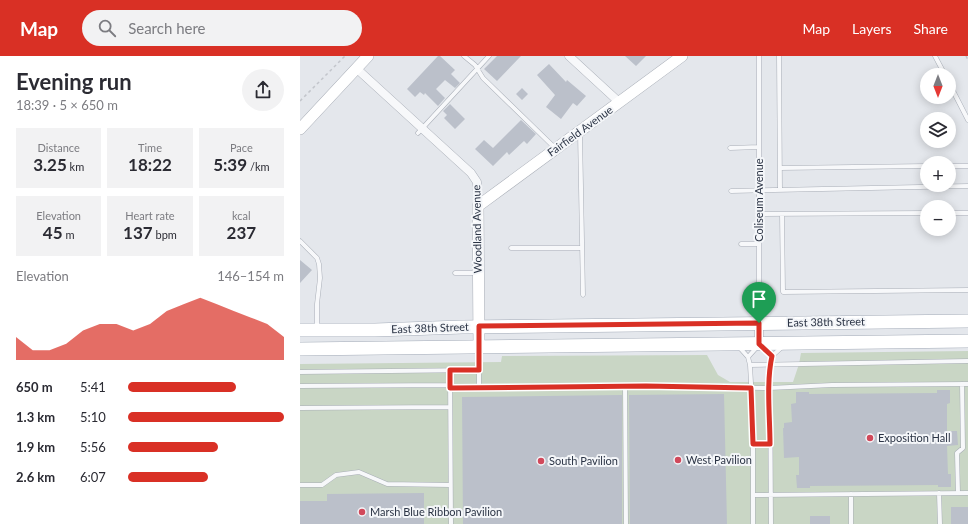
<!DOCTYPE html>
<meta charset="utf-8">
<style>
:root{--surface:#fff;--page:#f2f2f3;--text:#2b2b33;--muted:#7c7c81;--accent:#d93025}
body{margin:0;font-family:Lato,sans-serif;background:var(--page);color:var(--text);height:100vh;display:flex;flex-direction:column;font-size:15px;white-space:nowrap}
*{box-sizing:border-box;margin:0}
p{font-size:13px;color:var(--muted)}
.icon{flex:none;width:22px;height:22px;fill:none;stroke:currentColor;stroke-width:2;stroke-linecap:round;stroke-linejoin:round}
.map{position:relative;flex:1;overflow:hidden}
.sheet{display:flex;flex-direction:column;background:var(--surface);width:300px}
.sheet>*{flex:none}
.needle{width:26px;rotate:180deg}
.buttons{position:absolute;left:620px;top:12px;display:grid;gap:8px}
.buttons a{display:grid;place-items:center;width:36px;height:36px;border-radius:50%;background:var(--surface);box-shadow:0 2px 10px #0003;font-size:20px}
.pin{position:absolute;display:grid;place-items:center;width:34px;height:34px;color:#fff;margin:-41px -17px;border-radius:50% 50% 50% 0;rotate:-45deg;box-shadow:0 0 4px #0007}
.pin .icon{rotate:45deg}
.round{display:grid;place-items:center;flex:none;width:42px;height:42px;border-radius:21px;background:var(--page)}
.headline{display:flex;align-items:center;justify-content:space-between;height:68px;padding:0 16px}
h1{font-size:22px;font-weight:700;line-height:30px}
.metrics{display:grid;grid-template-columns:repeat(3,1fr);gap:6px;height:68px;padding:4px 16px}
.metrics div{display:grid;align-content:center;border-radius:0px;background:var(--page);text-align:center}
.metrics b{font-size:17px;font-weight:700}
.metrics small{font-size:11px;font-weight:400}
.metrics p{font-size:11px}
.chart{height:112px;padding:8px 16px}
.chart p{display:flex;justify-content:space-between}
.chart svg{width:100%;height:72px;margin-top:4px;fill:var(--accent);opacity:.7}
ul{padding:0 16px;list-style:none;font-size:13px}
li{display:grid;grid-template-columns:64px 48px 1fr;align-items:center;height:30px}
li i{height:10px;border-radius:5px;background:var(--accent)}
header{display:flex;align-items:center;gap:24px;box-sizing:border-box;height:56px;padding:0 20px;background:var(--accent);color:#fff}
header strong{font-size:19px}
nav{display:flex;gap:22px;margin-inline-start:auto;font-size:14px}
.search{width:280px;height:36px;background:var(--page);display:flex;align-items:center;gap:10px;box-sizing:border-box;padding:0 14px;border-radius:22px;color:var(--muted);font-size:15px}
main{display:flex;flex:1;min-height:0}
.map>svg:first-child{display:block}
.green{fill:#c9d6c5}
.building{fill:#bbc0ca}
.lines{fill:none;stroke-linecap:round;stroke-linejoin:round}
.lane-casing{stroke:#a9aeb7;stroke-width:5}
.street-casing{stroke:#a9aeb7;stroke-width:9}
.secondary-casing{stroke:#a9aeb7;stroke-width:12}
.primary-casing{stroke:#a3abb8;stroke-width:14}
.path{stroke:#c2c5cb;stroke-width:1.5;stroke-dasharray:3 3;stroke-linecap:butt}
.lane{stroke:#f7f8fa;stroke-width:4}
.street{stroke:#f7f8fa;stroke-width:8}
.secondary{stroke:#fff;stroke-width:11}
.primary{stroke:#fff;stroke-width:13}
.route-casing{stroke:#fff;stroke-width:8}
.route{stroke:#d93025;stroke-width:5}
.poi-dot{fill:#d1495b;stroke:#f4f6f9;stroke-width:1.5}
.labels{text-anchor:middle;stroke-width:4;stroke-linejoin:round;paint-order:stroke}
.street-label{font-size:11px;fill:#2b3445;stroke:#f4f6f9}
.poi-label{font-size:11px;fill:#2b3445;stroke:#f4f6f9;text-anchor:start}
</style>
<header>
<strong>Map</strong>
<div class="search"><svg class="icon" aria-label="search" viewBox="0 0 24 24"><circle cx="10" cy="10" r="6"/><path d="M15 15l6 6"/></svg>Search here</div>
<nav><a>Map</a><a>Layers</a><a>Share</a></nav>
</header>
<main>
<section class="sheet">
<div class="headline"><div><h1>Evening run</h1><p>18:39 · 5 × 650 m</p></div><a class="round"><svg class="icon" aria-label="share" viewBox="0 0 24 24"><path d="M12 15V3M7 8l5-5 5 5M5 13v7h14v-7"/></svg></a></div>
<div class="metrics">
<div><p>Distance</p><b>3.25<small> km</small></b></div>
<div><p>Time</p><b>18:22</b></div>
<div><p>Pace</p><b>5:39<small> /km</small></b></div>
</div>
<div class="metrics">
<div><p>Elevation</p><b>45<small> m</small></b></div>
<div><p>Heart rate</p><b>137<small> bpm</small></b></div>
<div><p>kcal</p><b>237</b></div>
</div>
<div class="chart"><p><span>Elevation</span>146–154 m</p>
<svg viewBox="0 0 160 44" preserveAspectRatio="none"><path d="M0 44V30L10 38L20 38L30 34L40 26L50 22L60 22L70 26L80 22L90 14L100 10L110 6L120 10L130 14L140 18L150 22L160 30V44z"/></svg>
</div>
<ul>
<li><b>650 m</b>5:41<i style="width:69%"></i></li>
<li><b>1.3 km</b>5:10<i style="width:100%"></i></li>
<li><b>1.9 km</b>5:56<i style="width:58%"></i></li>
<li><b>2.6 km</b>6:07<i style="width:51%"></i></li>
</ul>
</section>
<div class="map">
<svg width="668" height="468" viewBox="0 0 668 468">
<rect width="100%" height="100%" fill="#e4e7ec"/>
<path class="green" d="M 668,295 L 668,468 L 0,468 L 0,308 L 201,306 L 202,300 L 407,299 L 418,319 L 430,326 L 493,326 L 499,308 L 501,297 Z"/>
<path class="building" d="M 138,0 L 140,0 L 155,14 L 151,18 L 160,27 L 155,32 L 145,24 L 136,33 L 145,42 L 138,50 L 125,37 L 124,39 L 120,36 L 115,41 L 107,33 Z
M 197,0 L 221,0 L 197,25 L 184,13 Z
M 325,0 L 346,0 L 336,10 Z
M 249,8 L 266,26 L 267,24 L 286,40 L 277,50 L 273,47 L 261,63 L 246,51 L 255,39 L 237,19 Z
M 222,32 L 228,38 L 222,44 L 216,38 Z
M 150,48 L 165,63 L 155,73 L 144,62 L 147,59 L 143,55 Z
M 221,64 L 236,78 L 227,88 L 224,85 L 209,99 L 207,96 L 193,110 L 175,93 L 184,84 L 193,92 Z
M 0,204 L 12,214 L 0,227 Z
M 637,334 L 650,334 L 650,347 L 647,348 L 647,375 L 657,375 L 658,389 L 647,390 L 648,418 L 651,418 L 651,431 L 638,431 L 638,429 L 510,430 L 510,432 L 497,432 L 496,419 L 499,419 L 499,401 L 484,402 L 483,372 L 484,372 L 484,367 L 492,366 L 491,348 L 496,347 L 496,336 L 509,336 L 509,338 L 637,337 Z
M 424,338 L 427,468 L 330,468 L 329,339 Z
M 319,339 L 322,339 L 322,468 L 163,468 L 162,341 Z
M 124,437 L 124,468 L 0,468 L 0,445 L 27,445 L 27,438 Z
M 651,451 L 668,451 L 668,468 L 651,468 Z
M 510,460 L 530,460 L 530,468 L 510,468 Z"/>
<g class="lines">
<g class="lane-casing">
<path id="lane" d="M 164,0 L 175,9 L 183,22 L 255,92
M 479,0 L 480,134
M 635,0 L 645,19
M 649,27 L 668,64
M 118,77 L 189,0
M 280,77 L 283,239
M 430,92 L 459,91
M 649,110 L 668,110
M 480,112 L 627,110
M 431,135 L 668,130
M 649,157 L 668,157
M 459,158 L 627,157
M 482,158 L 483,236 L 668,234
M 0,185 L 17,202 L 19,208 L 20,222 L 17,248 L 17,273
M 441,188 L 459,188
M 211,192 L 282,192
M 155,217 L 178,217
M 459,266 L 459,0
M 462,291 L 472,300
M 440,292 L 448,301 L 450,309 L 453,363 L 453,468
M 179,293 L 179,332
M 448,301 L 457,291
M 450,309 L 668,305
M 150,314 L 151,468
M 0,316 L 179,314
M 0,330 L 150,329
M 325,330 L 326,468
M 150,332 L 346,330 L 469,332 L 532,329 L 668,328
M 0,352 L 150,351
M 453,388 L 470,388
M 0,429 L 22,429 L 36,419 L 59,416 L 87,428 L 150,429
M 639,437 L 640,468
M 658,437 L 657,397 L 663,392 L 662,328
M 551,438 L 551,468
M 453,439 L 668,437
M 471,468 L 470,308 L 472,300 L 481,292"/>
</g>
<g class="street-casing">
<path id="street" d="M 269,0 L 319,46
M 56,12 L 171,117 L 177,126 L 178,150
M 459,267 L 459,287"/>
</g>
<g class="secondary-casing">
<path id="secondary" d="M 0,73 L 68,0
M 179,291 L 178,150 L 382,0"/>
</g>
<g class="primary-casing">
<path id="primary" d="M 0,274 L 75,274 L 162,271 L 668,265
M 0,293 L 668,285"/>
</g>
<path class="path" d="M 666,0 L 668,4
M 0,45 L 45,0"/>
<use href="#lane" class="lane"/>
<use href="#street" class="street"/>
<use href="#secondary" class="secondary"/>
<use href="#primary" class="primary"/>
</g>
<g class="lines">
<g class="route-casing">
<path id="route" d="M 459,267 L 459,288 L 472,300 C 466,327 470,361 470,388 L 453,388 L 451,332 L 346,330 L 150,332 L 150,314 L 179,314 L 179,270 Z"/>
</g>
<use href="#route" class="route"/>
</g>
<g class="poi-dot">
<circle cx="570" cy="382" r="4"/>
<circle cx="378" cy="404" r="4"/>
<circle cx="241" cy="405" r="4"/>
<circle cx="62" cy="456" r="4"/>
</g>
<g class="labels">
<g class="street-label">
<text transform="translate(280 75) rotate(-36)" y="4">Fairfield Avenue</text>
<text transform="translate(459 144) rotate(-90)" y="4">Coliseum Avenue</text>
<text transform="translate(177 173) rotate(-91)" y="4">Woodland Avenue</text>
<text transform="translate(526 266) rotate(-1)" y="4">East 38th Street</text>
<text transform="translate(130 272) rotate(-2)" y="4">East 38th Street</text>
</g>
<g class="poi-label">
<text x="578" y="386">Exposition Hall</text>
<text x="386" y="408">West Pavilion</text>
<text x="249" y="409">South Pavilion</text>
<text x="70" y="460">Marsh Blue Ribbon Pavilion</text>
</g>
</g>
</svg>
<div class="buttons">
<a><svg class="needle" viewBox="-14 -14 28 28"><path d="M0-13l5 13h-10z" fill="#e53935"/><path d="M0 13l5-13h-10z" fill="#7c7c81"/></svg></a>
<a><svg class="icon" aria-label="layers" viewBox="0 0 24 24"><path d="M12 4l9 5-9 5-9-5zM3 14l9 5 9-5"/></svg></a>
<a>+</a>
<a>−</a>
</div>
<div class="pin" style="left:459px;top:267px;background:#1e9e55"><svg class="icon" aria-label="arrive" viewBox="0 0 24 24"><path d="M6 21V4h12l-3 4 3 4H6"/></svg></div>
</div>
</main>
